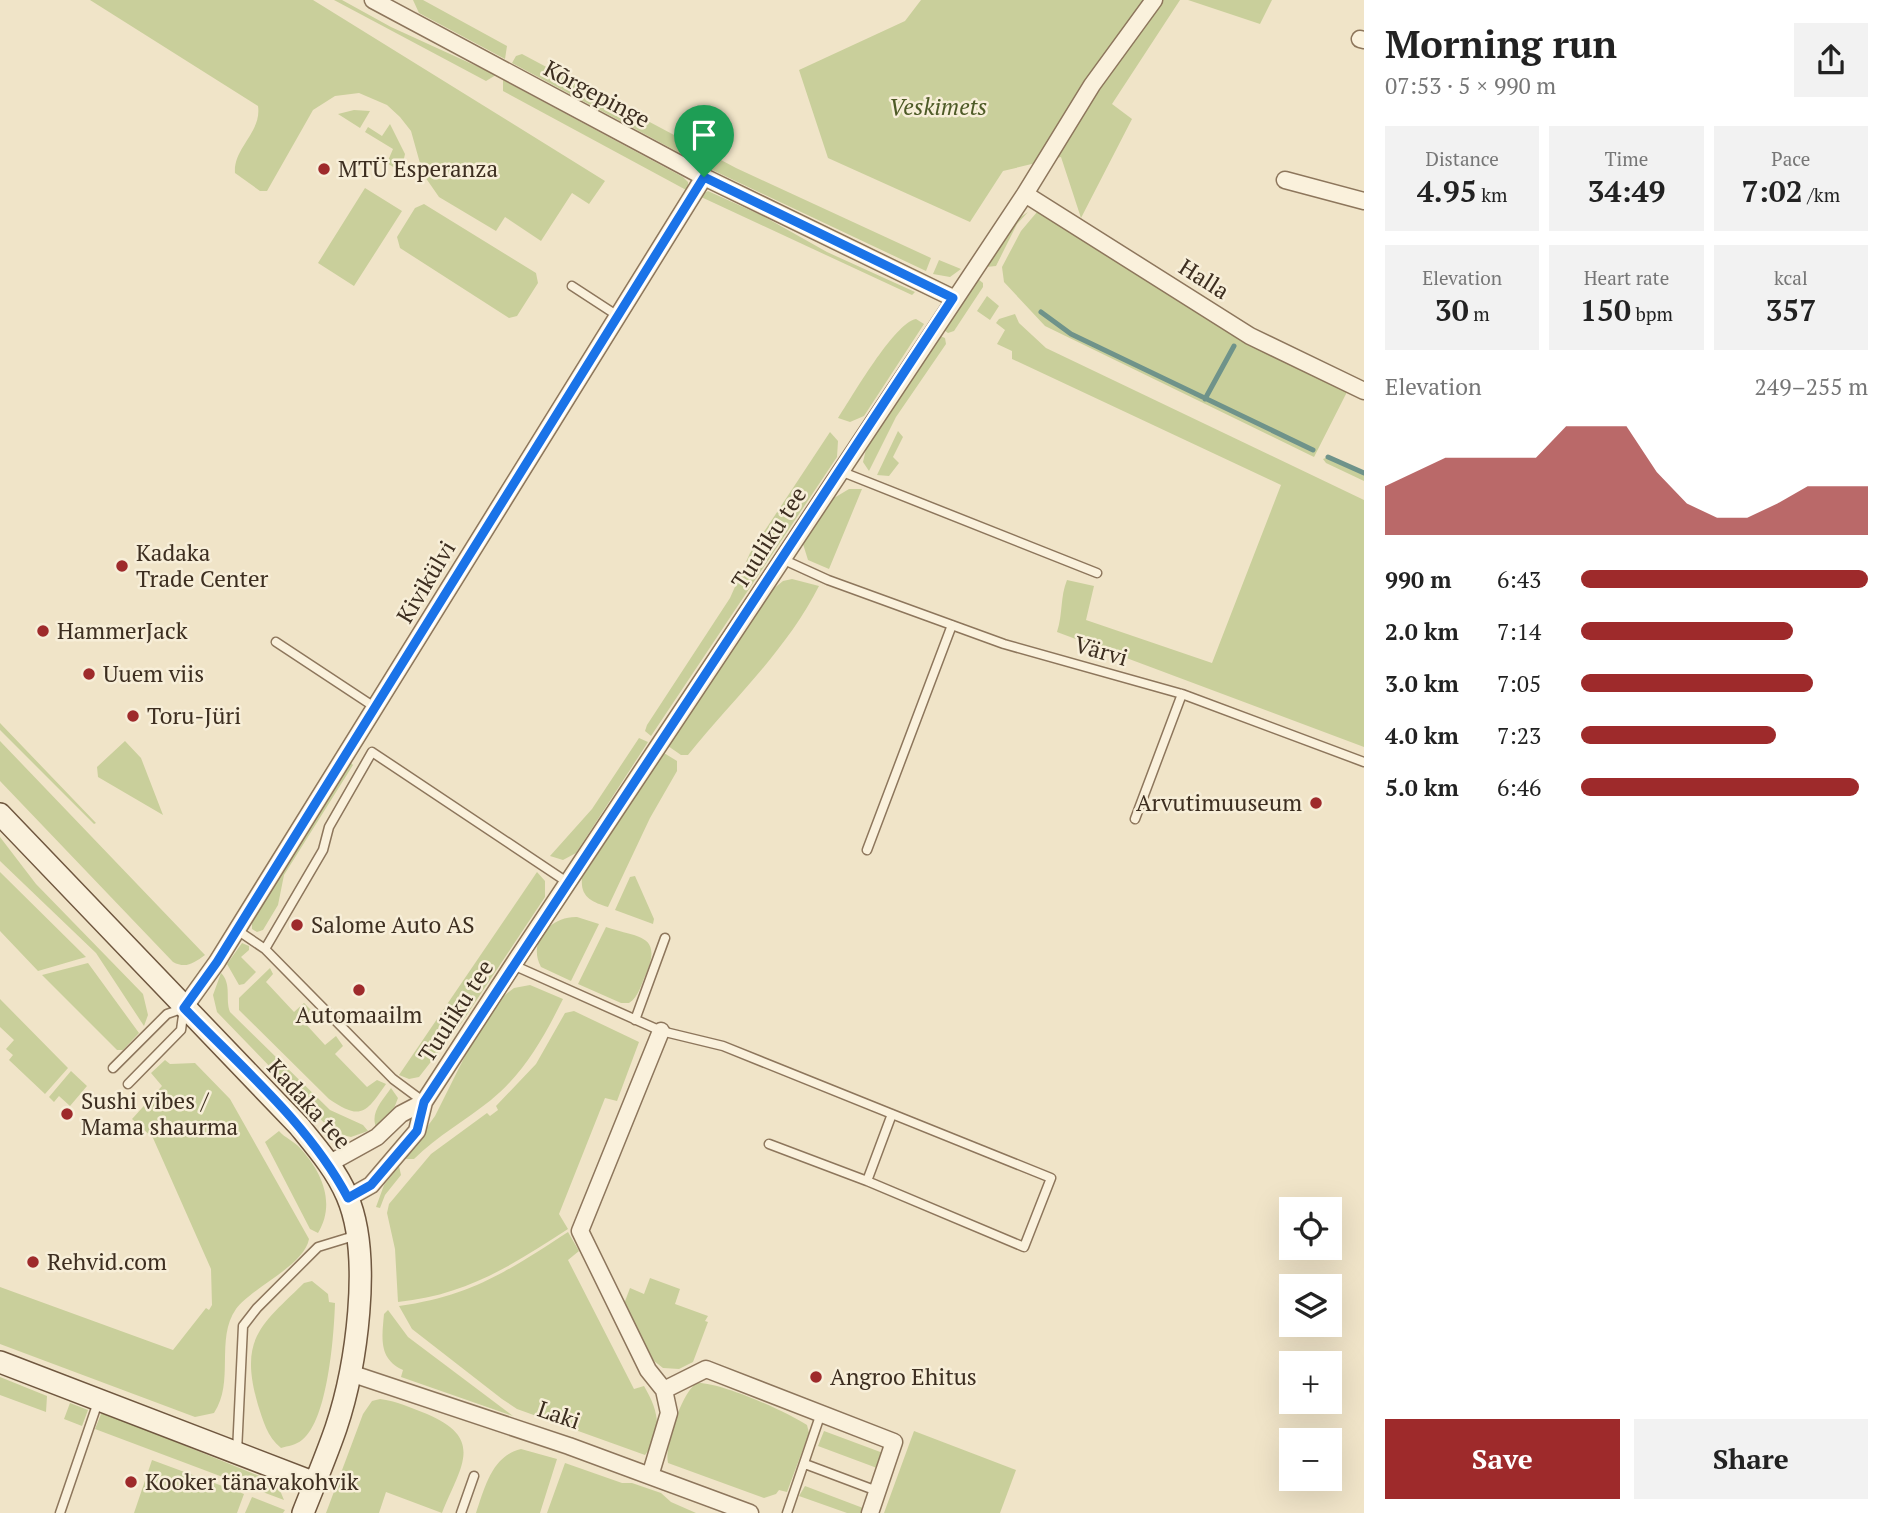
<!DOCTYPE html>
<meta charset="utf-8">
<style>
:root{--surface:#fff;--page:#f2f2f2;--text:#222;--muted:#767676;--accent:#9e2a2b}
body{margin:0;font-family:"PT Serif",serif;background:var(--page);color:var(--text);height:100vh;display:flex;flex-direction:column;font-size:26px;white-space:nowrap}
*{box-sizing:border-box;margin:0}
p{font-size:23px;color:var(--muted)}
.icon{flex:none;width:38px;height:38px;fill:none;stroke:currentColor;stroke-width:2;stroke-linecap:round;stroke-linejoin:round}
.map{position:relative;flex:1;overflow:hidden}
.drawer{display:flex;flex-direction:column;background:var(--surface);width:525px}
.drawer>*{flex:none}
.buttons{position:absolute;left:1279px;top:1197px;display:grid;gap:14px}
.buttons a{display:grid;place-items:center;width:63px;height:63px;border-radius:0px;background:var(--surface);box-shadow:0 7px 28px #0002;font-size:35px}
.pin{position:absolute;display:grid;place-items:center;width:60px;height:60px;color:#fff;margin:-72px -30px;border-radius:50% 50% 50% 0;rotate:-45deg;box-shadow:0 0 7px #0007}
.pin .icon{rotate:45deg}
.round{display:grid;place-items:center;flex:none;width:74px;height:74px;border-radius:0px;background:var(--page)}
.overview{display:flex;align-items:center;justify-content:space-between;height:119px;padding:0 21px}
h1{font-size:38px;font-weight:700;line-height:52px}
.stats{display:grid;grid-template-columns:repeat(3,1fr);gap:10px;height:119px;padding:7px 21px}
.stats div{display:grid;align-content:center;border-radius:0px;background:var(--page);text-align:center}
.stats b{font-size:30px;font-weight:700}
.stats small{font-size:19px;font-weight:400}
.stats p{font-size:19px}
.chart{height:196px;padding:14px 21px}
.chart p{display:flex;justify-content:space-between}
.chart svg{width:100%;height:126px;margin-top:7px;fill:var(--accent);opacity:.7}
.cta{display:flex;gap:14px;margin-top:auto;padding:14px 21px}
.cta a{flex:1;height:80px;border-radius:0px;background:var(--accent);color:#fff;font-size:28px;font-weight:700;line-height:80px;text-align:center}
.cta a+a{background:var(--page);color:var(--text)}
ul{padding:0 21px;list-style:none;font-size:23px}
li{display:grid;grid-template-columns:112px 84px 1fr;align-items:center;height:52px}
li i{height:18px;border-radius:9px;background:var(--accent)}
main{display:flex;flex:1;min-height:0}
.map>svg:first-child{display:block}
.green{fill:#c9cf9b}
.lines{fill:none;stroke-linecap:round;stroke-linejoin:round}
.stream{stroke:#6f938a;stroke-width:5}
.lane-casing{stroke:#8d765c;stroke-width:11}
.street-casing{stroke:#8d765c;stroke-width:19}
.secondary-casing{stroke:#6f573f;stroke-width:24}
.lane{stroke:#faf1dc;stroke-width:8}
.street{stroke:#faf1dc;stroke-width:16}
.secondary{stroke:#faf1dc;stroke-width:21}
.route-casing{stroke:#fff;stroke-width:14}
.route{stroke:#1a73e8;stroke-width:9}
.poi-dot{fill:#9e2a2b;stroke:#f7eed8;stroke-width:2.5}
.labels{text-anchor:middle;stroke-width:5;stroke-linejoin:round;paint-order:stroke}
.street-label{font-size:23px;fill:#3d2e20;stroke:#f7eed8}
.park-label{font-size:23px;font-style:italic;fill:#4d5a26;stroke:#f7eed8}
.poi-label{font-size:23px;fill:#3d2e20;stroke:#f7eed8;text-anchor:start}
</style>
<main>
<div class="map">
<svg width="1364" height="1513" viewBox="0 0 1364 1513">
<rect width="100%" height="100%" fill="#f0e4c8"/>
<path class="green" d="M 90,0 L 313,0 L 605,181 L 589,204 L 572,193 L 541,241 L 505,217 L 496,231 L 439,197 L 423,174 L 411,131 L 400,117 L 387,105 L 359,93 L 335,96 L 313,110 L 267,191 L 260,191 L 235,173 C 233,148 262,132 258,106 Z
M 334,0 L 342,0 L 391,27 L 496,75 L 486,81 Z
M 413,0 L 423,0 L 507,46 L 505,59 L 419,13 Z
M 921,0 L 1180,0 L 1112,104 L 1132,119 L 1081,218 L 1061,157 L 1003,171 L 970,222 L 828,158 L 799,70 L 905,21 Z
M 1188,0 L 1272,0 L 1260,24 Z
M 522,54 L 736,168 L 931,258 L 926,271 L 706,167 L 512,63 L 516,56 Z
M 503,80 L 683,177 L 688,182 L 688,191 L 503,91 Z
M 354,110 L 370,111 L 360,128 L 338,114 Z
M 390,124 L 405,154 L 401,172 L 387,163 L 393,149 L 365,132 L 368,127 L 382,136 Z
M 365,188 L 402,211 L 354,286 L 318,263 Z
M 708,191 L 763,216 L 827,252 L 915,292 L 912,295 L 699,196 Z
M 424,204 L 536,273 L 538,283 L 517,316 L 509,318 L 400,248 L 397,237 L 415,208 Z
M 1028,212 L 1017,224 L 996,266 L 986,267 L 1016,220 Z
M 1037,212 L 1263,350 L 1347,392 L 1314,457 L 1045,326 L 1004,282 L 1002,267 L 1021,231 Z
M 939,260 L 961,269 L 950,277 L 933,274 Z
M 978,279 L 983,283 L 983,287 L 954,331 L 948,333 L 944,330 Z
M 987,296 L 999,306 L 990,320 L 977,311 Z
M 1015,314 L 1019,323 L 1046,348 L 1364,500 L 1364,747 L 1057,632 C 1063,614 1060,597 1067,580 L 1094,586 L 1086,620 L 1212,663 L 1281,485 L 1012,359 L 1012,351 L 997,344 L 1005,330 L 996,323 L 999,319 Z
M 916,319 L 924,324 L 864,416 L 850,422 L 838,418 C 852,397 894,323 916,319 Z
M 940,336 L 945,338 L 946,344 L 896,417 L 869,471 L 863,462 L 866,449 Z
M 898,431 L 903,437 L 893,457 L 899,463 L 889,476 L 877,475 Z
M 830,432 L 838,441 L 837,457 L 651,736 L 645,731 L 647,725 L 730,598 L 750,553 Z
M 1328,457 L 1364,473 L 1364,481 L 1326,463 L 1323,459 Z
M 849,489 L 862,489 L 829,569 L 808,560 L 803,544 L 834,498 Z
M 792,579 L 819,586 C 786,651 733,699 688,755 L 681,755 L 668,746 L 772,590 L 783,581 Z
M 0,723 L 96,823 L 94,824 L 0,730 Z
M 639,738 L 648,742 L 576,853 L 563,860 L 550,856 L 592,809 Z
M 0,741 L 205,955 C 194,963 186,969 173,962 L 0,781 Z
M 125,741 L 141,758 L 163,815 L 98,777 L 97,767 Z
M 664,753 L 677,761 L 677,771 L 650,818 L 608,907 C 592,902 580,897 582,878 Z
M 350,762 L 353,765 L 284,875 L 278,905 L 263,930 L 257,932 L 252,929 L 252,921 Z
M 0,837 L 36,884 L 143,994 L 148,1015 L 144,1026 L 96,953 L 0,861 Z
M 0,872 L 86,957 L 38,971 L 0,931 Z
M 537,872 L 545,881 L 545,897 L 462,1022 L 419,1077 L 409,1079 L 399,1075 Z
M 635,876 L 654,919 L 653,924 L 615,910 L 630,877 Z
M 577,917 L 599,924 L 571,981 L 541,967 C 527,942 551,916 577,917 Z
M 606,927 C 638,938 663,934 646,974 C 641,984 639,997 629,1003 L 621,1003 L 578,984 Z
M 242,943 L 249,946 L 249,950 L 241,957 L 256,972 L 244,984 L 239,985 L 227,964 Z
M 88,963 L 139,1033 L 123,1050 L 117,1050 L 42,975 Z
M 270,968 L 273,974 L 266,982 L 294,1012 L 304,1003 L 311,1010 L 303,1021 L 325,1045 L 336,1036 L 343,1046 L 335,1054 L 367,1087 L 377,1080 L 386,1084 C 366,1113 361,1121 329,1099 L 239,1010 L 239,998 Z
M 221,973 C 232,984 225,999 230,1012 L 330,1110 L 363,1125 L 368,1131 L 351,1137 L 334,1133 L 217,1012 L 213,995 Z
M 530,985 L 563,999 C 544,1037 525,1072 491,1100 C 466,1120 437,1136 414,1159 L 404,1159 L 435,1116 L 465,1056 L 501,998 L 514,988 Z
M 0,999 L 68,1068 L 45,1094 L 9,1060 L 13,1055 L 6,1049 L 14,1040 L 0,1027 Z
M 574,1011 L 639,1042 L 617,1101 L 605,1098 L 559,1214 L 568,1229 C 511,1266 466,1295 398,1302 L 395,1249 L 387,1213 L 389,1204 L 431,1154 L 487,1113 L 490,1116 L 498,1110 L 496,1106 L 536,1064 L 565,1013 Z
M 165,1060 L 170,1064 L 195,1063 L 230,1099 L 309,1239 C 304,1266 251,1288 236,1309 C 215,1339 235,1382 214,1413 L 195,1417 L 0,1344 L 0,1287 L 173,1350 L 206,1308 L 209,1310 L 212,1305 L 211,1269 L 153,1138 L 132,1119 L 162,1086 L 151,1073 Z
M 71,1071 L 87,1086 L 70,1106 L 59,1096 L 54,1102 L 49,1097 Z
M 391,1088 L 398,1098 L 393,1111 L 376,1127 C 370,1112 383,1100 391,1088 Z
M 279,1131 C 285,1138 294,1141 300,1148 C 322,1172 336,1203 318,1233 L 310,1229 L 265,1142 Z
M 399,1166 L 401,1175 L 385,1195 L 380,1208 L 376,1207 L 384,1185 Z
M 568,1232 L 579,1251 L 568,1260 L 634,1389 L 644,1386 C 658,1410 664,1431 645,1455 L 517,1409 L 502,1399 L 412,1329 L 399,1306 C 471,1296 508,1271 568,1232 Z
M 650,1278 L 680,1289 L 675,1304 L 708,1316 L 705,1321 L 708,1322 L 693,1362 L 679,1369 L 663,1368 L 654,1361 L 624,1304 L 630,1288 L 644,1294 Z
M 312,1281 L 328,1294 L 329,1302 L 335,1303 C 334,1335 328,1420 302,1440 C 296,1445 288,1446 281,1448 C 267,1437 263,1420 258,1405 C 239,1339 260,1326 304,1283 Z
M 388,1310 L 408,1337 L 513,1416 L 401,1377 L 403,1370 C 378,1359 382,1337 384,1314 Z
M 0,1377 L 47,1396 L 46,1412 L 0,1395 Z
M 697,1383 C 721,1382 787,1412 807,1425 L 809,1433 L 787,1492 L 779,1490 L 776,1494 L 764,1498 L 668,1463 C 664,1447 682,1391 697,1383 Z
M 380,1399 C 396,1401 412,1408 427,1414 C 486,1439 460,1467 442,1513 L 386,1492 L 379,1513 L 326,1513 L 363,1414 L 372,1401 Z
M 70,1403 L 88,1410 L 82,1426 L 64,1419 Z
M 105,1413 L 269,1480 L 279,1488 L 284,1500 L 95,1429 L 101,1414 Z
M 824,1431 L 883,1453 L 877,1468 L 818,1446 Z
M 914,1431 L 1016,1470 L 1000,1513 L 884,1513 Z
M 521,1449 L 557,1459 L 540,1513 L 476,1513 C 485,1487 492,1456 521,1449 Z
M 152,1460 L 244,1494 L 237,1513 L 134,1513 Z
M 565,1463 L 622,1483 L 632,1483 L 661,1493 L 671,1502 L 696,1513 L 547,1513 Z
M 805,1486 L 863,1508 L 863,1513 L 847,1513 L 799,1496 Z
M 252,1497 L 285,1510 L 283,1513 L 245,1513 Z"/>
<g class="lines">
<path class="stream" d="M 1041,312 L 1071,334 L 1313,450
M 1205,399 L 1234,346
M 1328,457 L 1364,473"/>
<g class="lane-casing">
<path id="lane" d="M 572,286 L 618,316
M 840,471 L 1097,573
M 782,559 L 828,580 L 1004,644 L 1182,694 L 1364,762
M 276,642 L 376,708
M 1135,819 L 1182,694
M 867,850 L 952,625
M 237,930 L 265,949
M 513,965 L 661,1031 L 723,1046 L 1051,1178 L 1024,1247 L 867,1181 L 892,1114
M 635,1020 L 665,938
M 113,1068 L 167,1014 L 184,1008 L 181,1030 L 128,1084
M 424,1102 L 393,1079 L 265,949 L 323,850 L 329,827 L 372,752 L 567,882
M 769,1144 L 867,1181
M 237,1452 L 243,1326 L 257,1308 L 318,1247 L 354,1236
M 805,1464 L 877,1491
M 60,1513 L 98,1402
M 461,1513 L 474,1476
M 787,1513 L 821,1413"/>
</g>
<g class="street-casing">
<path id="street" d="M 373,0 L 704,177 L 953,298
M 1360,39 L 1364,40
M 1285,180 L 1364,201
M 1025,194 L 1250,336 L 1364,391
M 184,1008 L 217,962 L 704,177
M 330,1163 L 377,1137 L 401,1114 L 424,1102
M 348,1198 L 371,1185 L 417,1131 L 424,1102 L 513,965 L 1025,194 L 1092,85 L 1154,0
M 350,1373 L 569,1446 L 750,1513
M 664,1390 L 706,1369 L 894,1442 L 870,1513
M 650,1476 L 669,1413 L 664,1390 L 648,1370 L 580,1231 L 661,1031"/>
</g>
<g class="secondary-casing">
<path id="secondary" d="M 0,814 L 299,1126 C 317,1148 336,1170 347,1196 C 373,1256 356,1368 336,1428 C 326,1457 314,1485 303,1513
M 0,1362 L 315,1483"/>
</g>
<use href="#lane" class="lane"/>
<use href="#street" class="street"/>
<use href="#secondary" class="secondary"/>
</g>
<g class="lines">
<g class="route-casing">
<path id="route" d="M 704,177 L 953,298 L 424,1102 L 417,1131 L 371,1185 L 348,1198 C 309,1124 242,1068 184,1008 L 217,962 Z"/>
</g>
<use href="#route" class="route"/>
</g>
<g class="poi-dot">
<circle cx="324" cy="169" r="7"/>
<circle cx="122" cy="566" r="7"/>
<circle cx="43" cy="631" r="7"/>
<circle cx="89" cy="674" r="7"/>
<circle cx="133" cy="716" r="7"/>
<circle cx="1316" cy="803" r="7"/>
<circle cx="297" cy="925" r="7"/>
<circle cx="359" cy="990" r="7"/>
<circle cx="67" cy="1114" r="7"/>
<circle cx="33" cy="1262" r="7"/>
<circle cx="816" cy="1377" r="7"/>
<circle cx="131" cy="1482" r="7"/>
</g>
<g class="labels">
<g class="street-label">
<text transform="translate(597 94) rotate(28)" y="8">Kõrgepinge</text>
<text transform="translate(1204 279) rotate(32)" y="8">Halla</text>
<text transform="translate(769 538) rotate(-57)" y="8">Tuuliku tee</text>
<text transform="translate(426 582) rotate(-59)" y="8">Kivikülvi</text>
<text transform="translate(1101 651) rotate(16)" y="8">Värvi</text>
<text transform="translate(456 1011) rotate(-57)" y="8">Tuuliku tee</text>
<text transform="translate(309 1104) rotate(48)" y="8">Kadaka tee</text>
<text transform="translate(559 1415) rotate(19)" y="8">Laki</text>
</g>
<g class="park-label">
<text x="938" y="115">Veskimets</text>
</g>
<g class="poi-label">
<text x="338" y="177">MTÜ Esperanza</text>
<text x="136" y="561">Kadaka<tspan x="136" dy="26">Trade Center</tspan></text>
<text x="57" y="639">HammerJack</text>
<text x="103" y="682">Uuem viis</text>
<text x="147" y="724">Toru-Jüri</text>
<text x="1302" y="811" text-anchor="end">Arvutimuuseum</text>
<text x="311" y="933">Salome Auto AS</text>
<text x="359" y="1023" text-anchor="middle">Automaailm</text>
<text x="81" y="1109">Sushi vibes /<tspan x="81" dy="26">Mama shaurma</tspan></text>
<text x="47" y="1270">Rehvid.com</text>
<text x="830" y="1385">Angroo Ehitus</text>
<text x="145" y="1490">Kooker tänavakohvik</text>
</g>
</g>
</svg>
<div class="buttons">
<a><svg class="icon" aria-label="locate" viewBox="0 0 24 24"><circle cx="12" cy="12" r="6"/><path d="M12 2v4M12 18v4M2 12h4M18 12h4"/></svg></a>
<a><svg class="icon" aria-label="layers" viewBox="0 0 24 24"><path d="M12 4l9 5-9 5-9-5zM3 14l9 5 9-5"/></svg></a>
<a>+</a>
<a>−</a>
</div>
<div class="pin" style="left:704px;top:177px;background:#1e9e55"><svg class="icon" aria-label="arrive" viewBox="0 0 24 24"><path d="M6 21V4h12l-3 4 3 4H6"/></svg></div>
</div>
<section class="drawer">
<div class="overview"><div><h1>Morning run</h1><p>07:53 · 5 × 990 m</p></div><a class="round"><svg class="icon" aria-label="share" viewBox="0 0 24 24"><path d="M12 15V3M7 8l5-5 5 5M5 13v7h14v-7"/></svg></a></div>
<div class="stats">
<div><p>Distance</p><b>4.95<small> km</small></b></div>
<div><p>Time</p><b>34:49</b></div>
<div><p>Pace</p><b>7:02<small> /km</small></b></div>
</div>
<div class="stats">
<div><p>Elevation</p><b>30<small> m</small></b></div>
<div><p>Heart rate</p><b>150<small> bpm</small></b></div>
<div><p>kcal</p><b>357</b></div>
</div>
<div class="chart"><p><span>Elevation</span>249–255 m</p>
<svg viewBox="0 0 160 44" preserveAspectRatio="none"><path d="M0 44V27L10 22L20 17L30 17L40 17L50 17L60 6L70 6L80 6L90 22L100 33L110 38L120 38L130 33L140 27L150 27L160 27V44z"/></svg>
</div>
<ul>
<li><b>990 m</b>6:43<i style="width:100%"></i></li>
<li><b>2.0 km</b>7:14<i style="width:74%"></i></li>
<li><b>3.0 km</b>7:05<i style="width:81%"></i></li>
<li><b>4.0 km</b>7:23<i style="width:68%"></i></li>
<li><b>5.0 km</b>6:46<i style="width:97%"></i></li>
</ul>
<div class="cta"><a>Save</a><a>Share</a></div>
</section>
</main>
